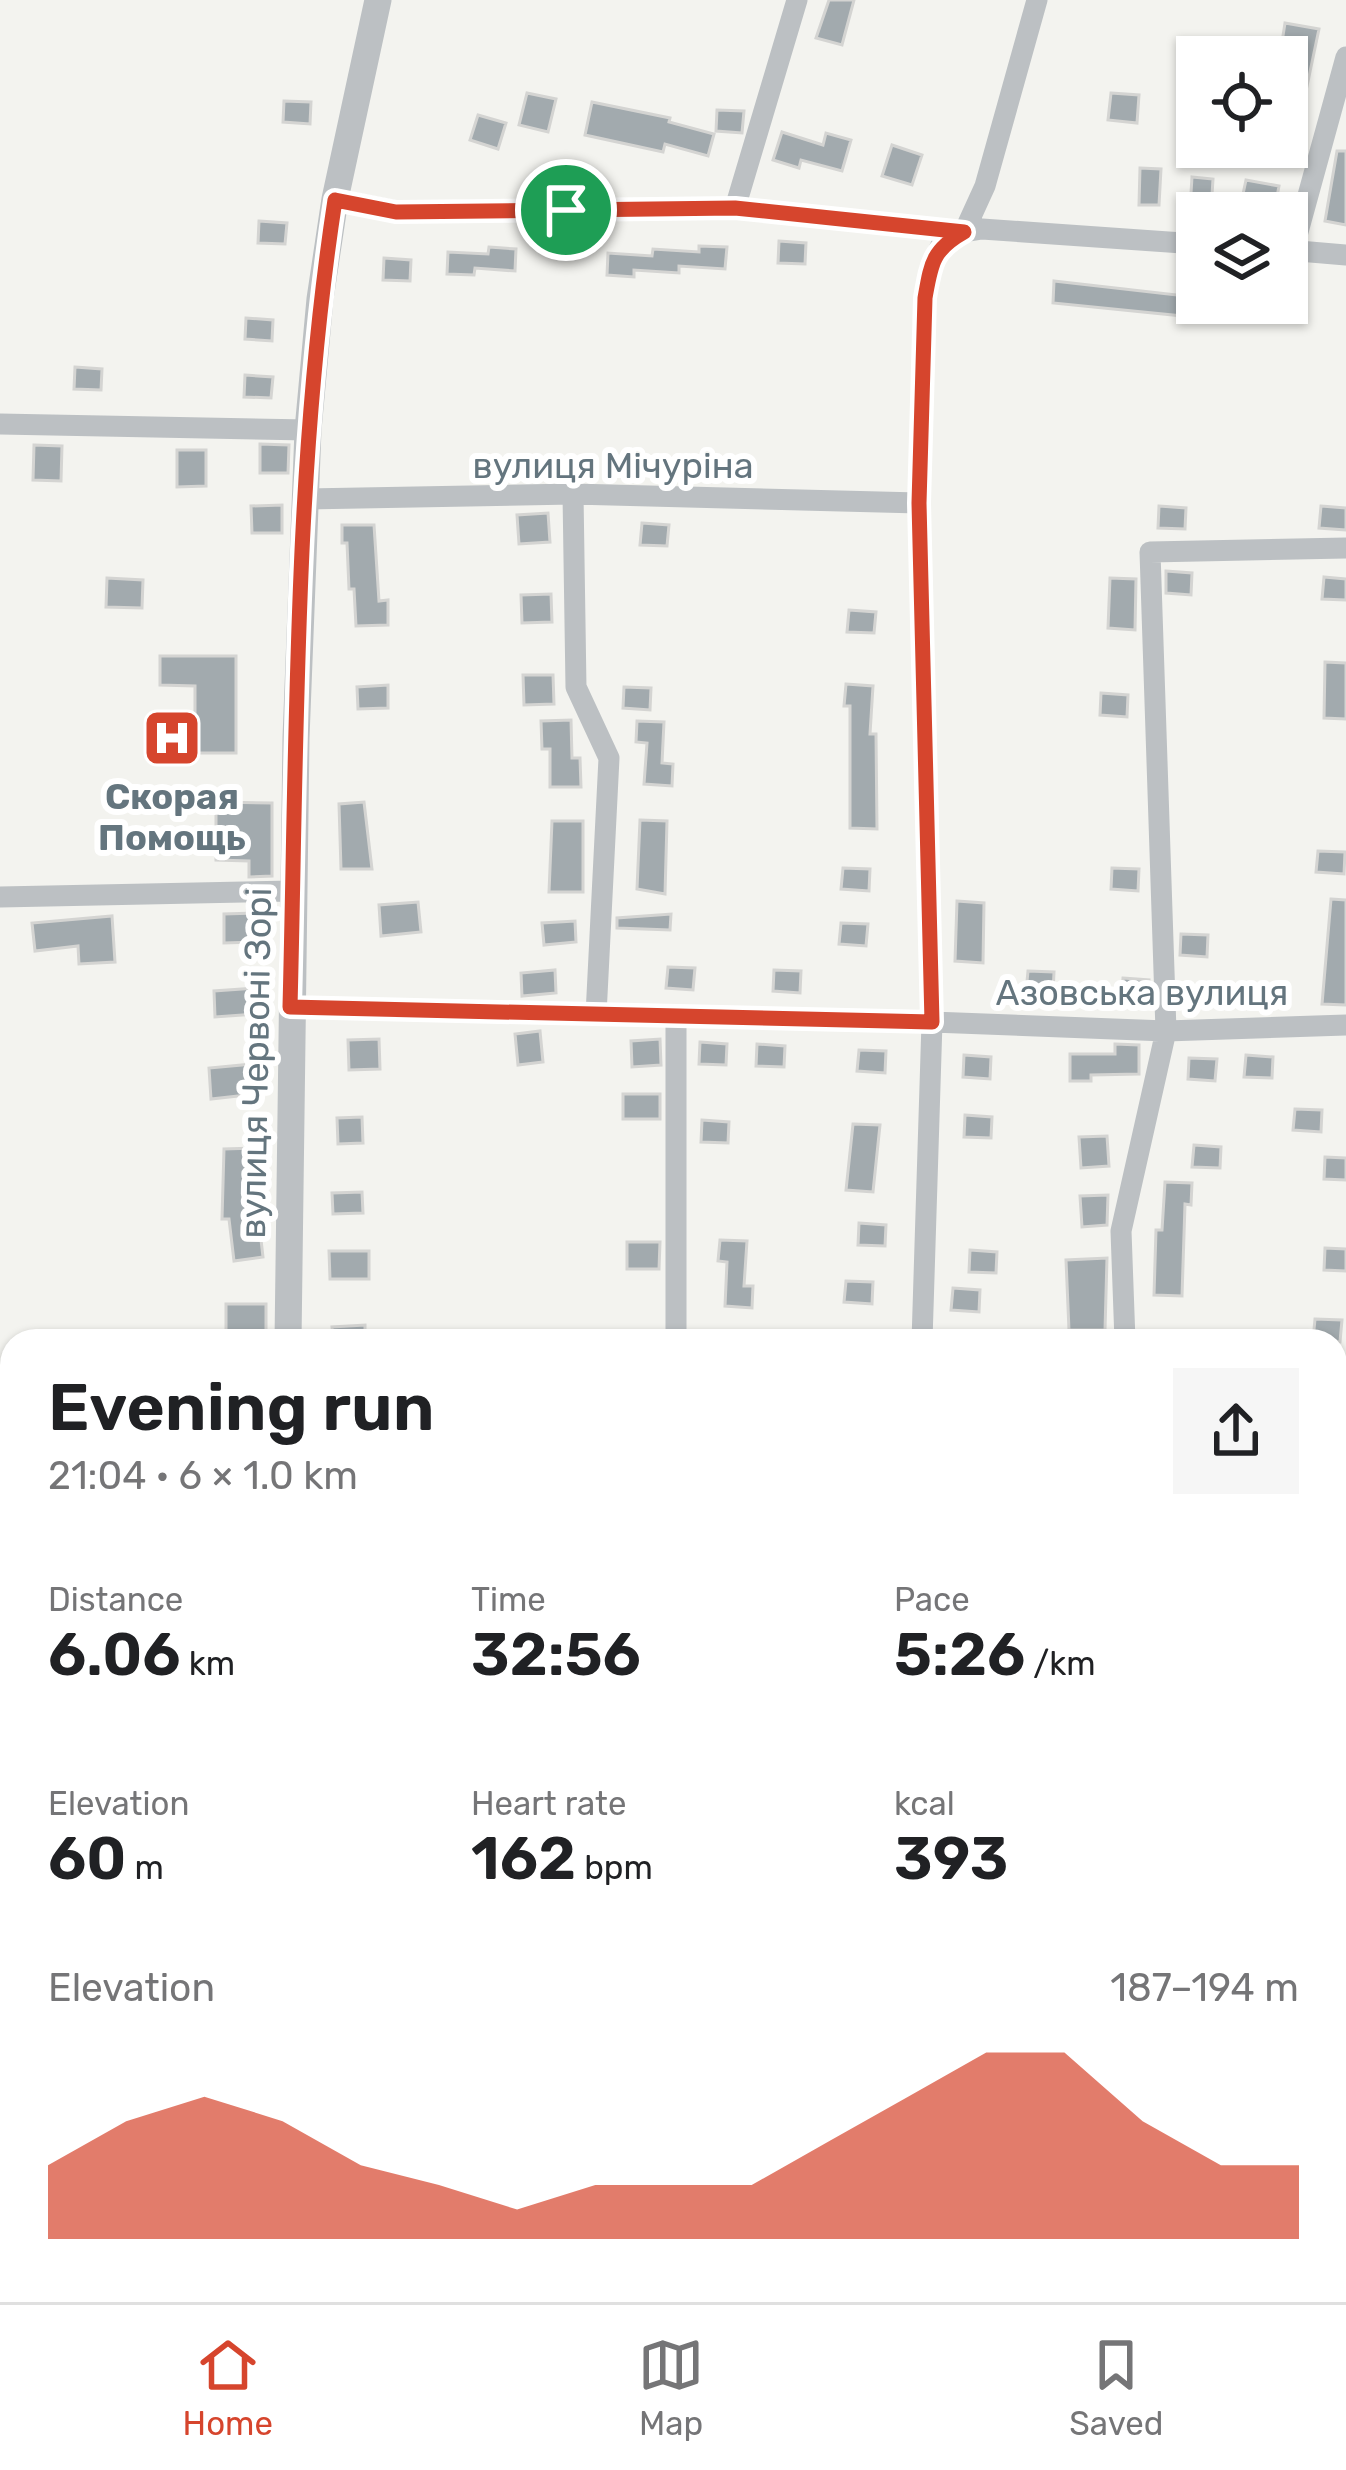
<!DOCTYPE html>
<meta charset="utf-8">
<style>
:root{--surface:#fff;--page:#f6f6f6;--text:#202124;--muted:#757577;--line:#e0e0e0;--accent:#d6452d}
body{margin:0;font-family:Rubik,sans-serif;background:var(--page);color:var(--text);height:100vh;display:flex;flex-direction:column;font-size:45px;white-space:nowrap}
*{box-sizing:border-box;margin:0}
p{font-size:39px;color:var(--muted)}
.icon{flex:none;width:66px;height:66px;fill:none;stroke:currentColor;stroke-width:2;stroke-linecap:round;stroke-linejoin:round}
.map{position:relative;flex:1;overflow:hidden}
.panel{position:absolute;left:0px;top:1329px;width:1347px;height:975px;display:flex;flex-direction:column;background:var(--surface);border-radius:36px 36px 0 0;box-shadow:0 3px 9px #0004}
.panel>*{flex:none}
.tools{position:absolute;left:1176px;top:36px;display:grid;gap:24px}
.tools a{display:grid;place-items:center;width:132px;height:132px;border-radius:0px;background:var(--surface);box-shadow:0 3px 9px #0004;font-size:60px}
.pin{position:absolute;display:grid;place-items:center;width:102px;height:102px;color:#fff;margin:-51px;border:6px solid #fff;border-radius:50%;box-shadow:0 3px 12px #0007}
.round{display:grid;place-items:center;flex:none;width:126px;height:126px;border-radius:0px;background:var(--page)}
.summary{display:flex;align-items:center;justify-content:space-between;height:204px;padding:0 48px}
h1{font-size:66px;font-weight:600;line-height:90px}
.stats{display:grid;grid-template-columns:repeat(3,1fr);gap:18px;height:204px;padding:12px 48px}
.stats div{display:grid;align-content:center}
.stats b{font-size:60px;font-weight:600}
.stats small{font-size:33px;font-weight:400}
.stats p{font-size:33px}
.chart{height:336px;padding:24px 48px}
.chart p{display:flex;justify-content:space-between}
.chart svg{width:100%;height:216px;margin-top:12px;fill:var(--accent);opacity:.7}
.tab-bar{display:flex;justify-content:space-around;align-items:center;height:168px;border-top:3px solid var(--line);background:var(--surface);font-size:33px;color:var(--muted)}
.tab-bar a{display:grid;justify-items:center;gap:6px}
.tab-bar .active{color:var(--accent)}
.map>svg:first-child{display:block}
.building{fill:#a2aaae;stroke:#d4d4d2;stroke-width:3}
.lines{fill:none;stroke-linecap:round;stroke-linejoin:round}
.minor{stroke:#bcc0c3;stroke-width:21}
.tertiary{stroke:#bcc0c3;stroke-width:27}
.route-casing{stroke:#fff;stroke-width:24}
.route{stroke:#d6452d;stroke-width:15}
.labels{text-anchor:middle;stroke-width:12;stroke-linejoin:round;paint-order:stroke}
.street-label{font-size:36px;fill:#64757e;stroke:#fff}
.poi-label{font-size:36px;font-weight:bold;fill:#64757e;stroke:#fff}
</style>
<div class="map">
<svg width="1346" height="2302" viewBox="0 0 1346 2302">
<rect width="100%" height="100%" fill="#f3f3ef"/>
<path class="building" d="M 829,0 L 854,0 L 842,45 L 816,38 Z
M 1285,23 L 1319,29 L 1303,105 L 1287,103 L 1287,57 L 1280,55 Z
M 527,93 L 556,99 L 548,132 L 519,125 Z
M 1111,93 L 1139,95 L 1137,123 L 1108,120 Z
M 284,101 L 311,102 L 310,124 L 283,122 Z
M 592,102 L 670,118 L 669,122 L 714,134 L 708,156 L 665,144 L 663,152 L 585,135 Z
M 717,110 L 744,111 L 742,133 L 716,131 Z
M 478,115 L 506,123 L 498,149 L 470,140 Z
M 782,132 L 823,145 L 826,133 L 851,140 L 842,171 L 801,160 L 799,168 L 773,160 Z
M 892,145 L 922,155 L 912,185 L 882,176 Z
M 1337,151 L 1346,151 L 1346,225 L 1325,221 Z
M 1140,168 L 1161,169 L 1159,205 L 1139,205 Z
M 1192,177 L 1213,179 L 1211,211 L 1190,209 Z
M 1246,180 L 1279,186 L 1274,213 L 1239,213 Z
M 259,221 L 287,223 L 285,244 L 258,243 Z
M 779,241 L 806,243 L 805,264 L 778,263 Z
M 699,246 L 727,247 L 725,269 L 679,266 L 679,273 L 634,270 L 634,277 L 607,275 L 608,253 L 652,256 L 653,249 L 699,252 Z
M 489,247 L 516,249 L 515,271 L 475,268 L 474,275 L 447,274 L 448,252 L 488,254 Z
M 384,258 L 411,260 L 410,281 L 383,280 Z
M 1054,281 L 1186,296 L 1186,303 L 1204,303 L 1203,318 L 1053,303 Z
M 1219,303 L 1277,303 L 1276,320 L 1216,320 Z
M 246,318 L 273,320 L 272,341 L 245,339 Z
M 75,367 L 102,369 L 101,390 L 74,389 Z
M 245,375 L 273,377 L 271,398 L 244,397 Z
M 260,444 L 289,445 L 288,473 L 260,473 Z
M 34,445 L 62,446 L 61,481 L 33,480 Z
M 177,450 L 206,450 L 206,486 L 177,487 Z
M 282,505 L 282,533 L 252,533 L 251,506 Z
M 1159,506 L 1186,508 L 1185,529 L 1158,528 Z
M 1321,506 L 1346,508 L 1346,530 L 1319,528 Z
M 548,513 L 550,542 L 519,544 L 517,515 Z
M 642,523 L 669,525 L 667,546 L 640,545 Z
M 342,525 L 374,525 L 379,601 L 388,600 L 388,625 L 356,626 L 354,589 L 349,589 L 347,543 L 342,543 Z
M 1166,571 L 1192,573 L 1191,595 L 1166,593 Z
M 1324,577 L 1346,579 L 1346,600 L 1322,599 Z
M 107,578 L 143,580 L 142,608 L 106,607 Z
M 1110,578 L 1136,579 L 1135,630 L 1108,628 Z
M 551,594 L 552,622 L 522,623 L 521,595 Z
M 849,610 L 876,612 L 874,633 L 847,632 Z
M 160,656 L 236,656 L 236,753 L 159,753 L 159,727 L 195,727 L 195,686 L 160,685 Z
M 1325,662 L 1346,663 L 1346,719 L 1324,718 Z
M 523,675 L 553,675 L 554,704 L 524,705 Z
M 846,684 L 873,686 L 870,734 L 876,734 L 877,829 L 850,828 L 850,706 L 844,706 Z
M 388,685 L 388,708 L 358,709 L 357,687 Z
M 624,687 L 651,688 L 650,710 L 623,708 Z
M 1101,693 L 1128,695 L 1127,717 L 1100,715 Z
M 571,720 L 572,758 L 580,758 L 581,787 L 550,787 L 550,749 L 542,749 L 541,721 Z
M 637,721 L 664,722 L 662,763 L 673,764 L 672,786 L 644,784 L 647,743 L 636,742 Z
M 216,802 L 272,803 L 272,876 L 249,877 L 249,861 L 216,860 Z
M 364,802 L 372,869 L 341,869 L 339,804 Z
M 640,820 L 667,821 L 665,894 L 637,889 Z
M 552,821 L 583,821 L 583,892 L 549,892 Z
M 1318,851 L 1345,852 L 1344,874 L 1316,872 Z
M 843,868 L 870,869 L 869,891 L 841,889 Z
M 1112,868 L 1139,869 L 1138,891 L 1111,889 Z
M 1331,899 L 1346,900 L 1346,1005 L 1322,1004 Z
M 957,901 L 984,903 L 983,963 L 955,961 Z
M 418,902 L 421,932 L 381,936 L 379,905 Z
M 257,913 L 257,942 L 224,943 L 224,914 Z
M 671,914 L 670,930 L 617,928 L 617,918 Z
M 112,916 L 115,962 L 79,964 L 78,946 L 35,951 L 32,923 Z
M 575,921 L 576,942 L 544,945 L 542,923 Z
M 841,923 L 868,924 L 866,946 L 839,944 Z
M 1181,934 L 1208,935 L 1207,957 L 1180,955 Z
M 668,967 L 695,968 L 693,990 L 666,988 Z
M 555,970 L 556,993 L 522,996 L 521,973 Z
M 774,970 L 801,971 L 800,993 L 773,991 Z
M 1028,971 L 1054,972 L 1053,994 L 1026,992 Z
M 1123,978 L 1149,980 L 1148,1002 L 1121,1000 Z
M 256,988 L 257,1014 L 215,1017 L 214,991 Z
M 540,1031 L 543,1062 L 518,1065 L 515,1034 Z
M 379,1039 L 380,1069 L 349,1070 L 348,1040 Z
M 660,1039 L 661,1065 L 632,1067 L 631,1041 Z
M 700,1042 L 727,1044 L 726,1065 L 699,1064 Z
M 757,1044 L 785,1046 L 784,1067 L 756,1066 Z
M 1115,1044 L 1139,1045 L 1139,1074 L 1091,1075 L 1091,1081 L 1070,1081 L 1070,1054 L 1115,1054 Z
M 859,1050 L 886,1051 L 885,1073 L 857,1071 Z
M 964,1055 L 991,1057 L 990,1079 L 963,1077 Z
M 1246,1055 L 1273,1057 L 1272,1078 L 1244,1077 Z
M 1189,1058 L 1217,1059 L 1215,1081 L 1188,1079 Z
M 253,1064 L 256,1094 L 211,1099 L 209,1068 Z
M 623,1094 L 660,1094 L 660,1119 L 623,1119 Z
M 1295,1109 L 1322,1110 L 1321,1132 L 1293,1130 Z
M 965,1115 L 992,1117 L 991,1138 L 964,1137 Z
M 362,1117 L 363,1143 L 338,1144 L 337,1118 Z
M 702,1120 L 729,1122 L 728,1143 L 701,1142 Z
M 853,1124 L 880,1125 L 873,1192 L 846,1190 Z
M 1107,1136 L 1109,1166 L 1081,1168 L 1079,1137 Z
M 1194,1145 L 1221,1147 L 1220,1168 L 1192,1167 Z
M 255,1148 L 256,1231 L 260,1231 L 263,1257 L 234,1261 L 229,1219 L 222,1219 L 224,1149 Z
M 1325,1157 L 1346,1158 L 1346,1180 L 1324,1179 Z
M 1165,1182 L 1192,1183 L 1191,1205 L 1185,1204 L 1182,1296 L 1154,1295 L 1156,1230 L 1162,1230 Z
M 362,1192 L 363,1213 L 333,1214 L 332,1193 Z
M 1108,1195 L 1107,1225 L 1082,1227 L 1080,1196 Z
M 859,1223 L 886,1225 L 885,1246 L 858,1245 Z
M 720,1240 L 747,1241 L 744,1286 L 753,1286 L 752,1308 L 725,1306 L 727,1262 L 718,1261 Z
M 627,1242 L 660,1242 L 659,1269 L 627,1269 Z
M 1325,1248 L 1346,1249 L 1346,1271 L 1324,1270 Z
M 970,1250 L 997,1252 L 996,1273 L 969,1272 Z
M 329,1251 L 369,1251 L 369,1279 L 330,1279 Z
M 1107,1258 L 1105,1330 L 1069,1330 L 1066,1260 Z
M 846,1281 L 873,1282 L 872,1304 L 844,1302 Z
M 953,1288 L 980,1290 L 979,1312 L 951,1310 Z
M 226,1304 L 266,1304 L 266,1341 L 226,1341 Z
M 1315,1319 L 1342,1320 L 1340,1342 L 1313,1340 Z
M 365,1325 L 365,1341 L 333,1341 L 332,1327 Z"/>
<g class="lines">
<path class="minor" d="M 335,199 L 396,211 L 735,208 L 964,232 L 982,229 L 1197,244
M 735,208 L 797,0
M 1287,250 L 1346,255
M 1293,250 L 1346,57
M 0,424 L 308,430
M 573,494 L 576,687 L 609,758 L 596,1015
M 306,499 L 573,494 L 919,503
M 0,897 L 293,891
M 290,1007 L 932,1022 L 1166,1031 L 1346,1025
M 676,1341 L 676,1017
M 922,1341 L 932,1022 L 919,503 L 924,299 L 930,269 L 941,245 L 964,232 L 985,186 L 1037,0
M 1125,1341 L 1121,1231 L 1166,1031 L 1150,552 L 1346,548
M 0,1566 L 12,1566
M 0,1822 L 12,1821
M 1218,2292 L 1219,2302
M 881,2302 L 881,2292"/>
<path class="tertiary" d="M 288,1341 L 296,738 L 308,430 L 320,299 L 335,199 L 378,0
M 1335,1803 L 1346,1802
M 291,2302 L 294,2292"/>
</g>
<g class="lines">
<g class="route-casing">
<path id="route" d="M 335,200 L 396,212 L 735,208 L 964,232 C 932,250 931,264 925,298 L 919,503 L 932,1022 L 290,1007 C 297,738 294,466 335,200 Z"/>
</g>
<use href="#route" class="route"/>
</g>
<defs>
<g id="hospital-square" transform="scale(3)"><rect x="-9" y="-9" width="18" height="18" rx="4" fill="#d6452d" stroke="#fff"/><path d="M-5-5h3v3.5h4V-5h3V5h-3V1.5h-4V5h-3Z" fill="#fff"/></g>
</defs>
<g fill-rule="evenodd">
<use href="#hospital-square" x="172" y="738"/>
</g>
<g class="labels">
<g class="street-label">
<text x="613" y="478">вулиця Мічуріна</text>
<text x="1142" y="1005">Азовська вулиця</text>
<text transform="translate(255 1063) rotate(-89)" y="13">вулиця Червоні Зорі</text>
</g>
<g class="poi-label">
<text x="172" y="809">Скорая<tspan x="172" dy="41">Помощь</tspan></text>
</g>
</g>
</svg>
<div class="tools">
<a><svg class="icon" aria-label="locate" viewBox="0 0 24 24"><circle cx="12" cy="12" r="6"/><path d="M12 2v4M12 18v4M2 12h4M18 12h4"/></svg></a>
<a><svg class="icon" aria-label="layers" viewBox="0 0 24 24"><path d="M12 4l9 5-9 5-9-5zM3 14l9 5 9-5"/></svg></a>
</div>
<div class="pin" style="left:566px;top:210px;background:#1e9e55"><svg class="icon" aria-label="arrive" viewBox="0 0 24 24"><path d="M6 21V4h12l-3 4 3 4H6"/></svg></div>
<section class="panel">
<div class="summary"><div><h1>Evening run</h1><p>21:04 · 6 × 1.0 km</p></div><a class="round"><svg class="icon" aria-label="share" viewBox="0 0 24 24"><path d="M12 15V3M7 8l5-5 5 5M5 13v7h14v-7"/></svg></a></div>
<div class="stats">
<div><p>Distance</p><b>6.06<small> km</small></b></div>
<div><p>Time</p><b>32:56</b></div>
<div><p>Pace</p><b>5:26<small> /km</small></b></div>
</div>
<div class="stats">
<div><p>Elevation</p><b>60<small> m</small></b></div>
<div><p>Heart rate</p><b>162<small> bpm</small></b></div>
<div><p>kcal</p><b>393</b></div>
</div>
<div class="chart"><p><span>Elevation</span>187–194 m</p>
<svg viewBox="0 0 160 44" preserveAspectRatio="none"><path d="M0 44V29L10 20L20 15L30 20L40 29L50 33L60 38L70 33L80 33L90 33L100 24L110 15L120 6L130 6L140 20L150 29L160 29V44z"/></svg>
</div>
</section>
</div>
<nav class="tab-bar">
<a class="active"><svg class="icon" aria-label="home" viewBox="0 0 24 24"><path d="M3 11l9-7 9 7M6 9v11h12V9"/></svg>Home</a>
<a><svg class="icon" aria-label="map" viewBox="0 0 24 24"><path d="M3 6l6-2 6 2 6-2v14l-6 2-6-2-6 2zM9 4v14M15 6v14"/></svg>Map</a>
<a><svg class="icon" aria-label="saved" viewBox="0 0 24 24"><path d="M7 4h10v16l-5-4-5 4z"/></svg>Saved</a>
</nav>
